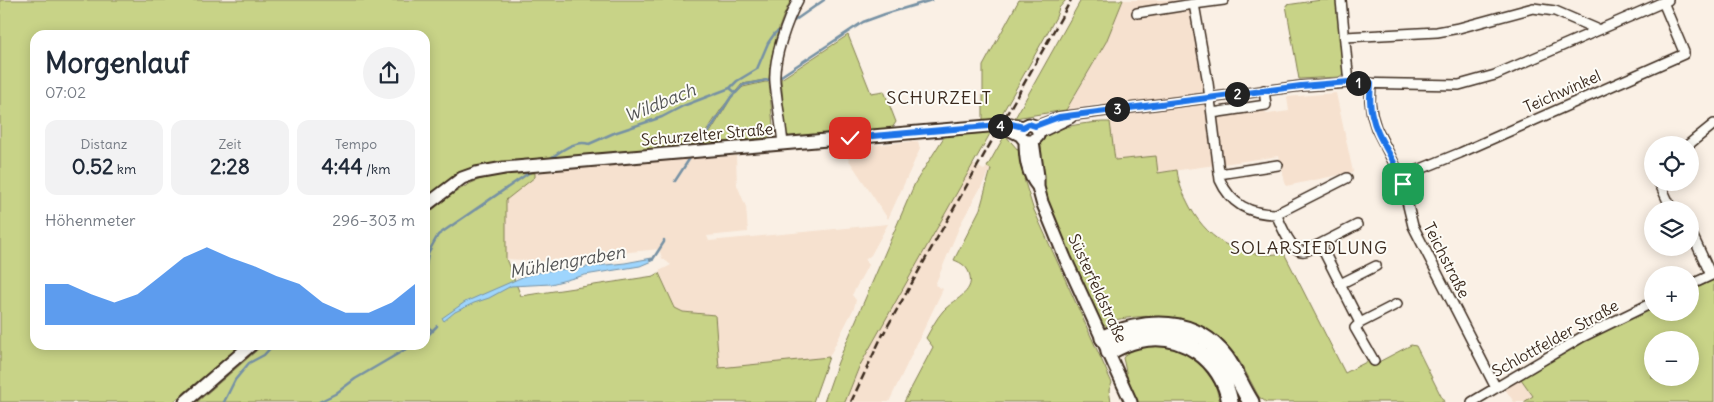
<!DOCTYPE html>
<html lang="de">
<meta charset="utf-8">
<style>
:root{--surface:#fff;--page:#f2f2f3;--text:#1f2937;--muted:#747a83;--accent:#1a73e8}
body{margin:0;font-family:Delius,sans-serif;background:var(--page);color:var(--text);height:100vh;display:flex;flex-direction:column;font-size:19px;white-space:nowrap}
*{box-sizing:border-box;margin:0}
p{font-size:16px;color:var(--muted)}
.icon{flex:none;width:28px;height:28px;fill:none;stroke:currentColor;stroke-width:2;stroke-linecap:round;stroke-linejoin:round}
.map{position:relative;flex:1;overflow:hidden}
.details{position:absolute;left:30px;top:30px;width:400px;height:320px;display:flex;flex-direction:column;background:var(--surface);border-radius:15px;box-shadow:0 2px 12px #0003}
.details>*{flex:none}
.controls{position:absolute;left:1644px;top:136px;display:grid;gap:10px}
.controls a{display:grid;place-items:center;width:55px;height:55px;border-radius:50%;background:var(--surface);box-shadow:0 2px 12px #0003;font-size:25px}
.pin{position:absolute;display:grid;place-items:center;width:42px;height:42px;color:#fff;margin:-21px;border-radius:10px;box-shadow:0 2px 8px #0006}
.km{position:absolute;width:25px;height:25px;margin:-12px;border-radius:50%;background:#222;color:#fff;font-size:14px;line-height:25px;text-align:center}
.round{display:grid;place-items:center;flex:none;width:52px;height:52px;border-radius:26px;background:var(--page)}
.summary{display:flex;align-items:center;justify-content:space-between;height:85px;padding:0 15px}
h1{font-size:28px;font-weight:700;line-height:38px}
.figures{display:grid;grid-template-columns:repeat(3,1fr);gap:8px;height:85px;padding:5px 15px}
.figures div{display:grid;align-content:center;border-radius:12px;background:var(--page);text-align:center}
.figures b{font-size:21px;font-weight:700}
.figures small{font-size:14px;font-weight:400}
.figures p{font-size:14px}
.chart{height:140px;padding:10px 15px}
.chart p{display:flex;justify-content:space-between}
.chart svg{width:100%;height:90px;margin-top:5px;fill:var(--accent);opacity:.7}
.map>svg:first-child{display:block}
.built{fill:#f6e1cf}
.green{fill:#c8d387;stroke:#827e52;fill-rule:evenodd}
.water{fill:#9ed5fd;stroke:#7691a4}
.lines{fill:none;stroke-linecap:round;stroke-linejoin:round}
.stream{stroke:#7691a4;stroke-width:2.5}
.minor-casing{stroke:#3b2a1e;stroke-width:12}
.tertiary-casing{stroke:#3b2a1e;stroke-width:15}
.trunk-casing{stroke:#3b2a1e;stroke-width:19}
.minor{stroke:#fdfcf7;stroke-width:9}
.tertiary{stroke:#fdfcf7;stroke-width:11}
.trunk{stroke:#fdfcf7;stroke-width:15}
.rail{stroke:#3b2a1e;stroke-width:2.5;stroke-dasharray:8 4;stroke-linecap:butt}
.route-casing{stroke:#fff;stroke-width:10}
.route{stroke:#1a73e8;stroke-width:6}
.labels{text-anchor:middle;stroke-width:4;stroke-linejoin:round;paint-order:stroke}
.street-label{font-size:16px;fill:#3b2a1e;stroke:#fdfcf7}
.neighbourhood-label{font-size:18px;letter-spacing:1px;fill:#3b2a1e;stroke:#fdfcf7}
.water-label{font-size:18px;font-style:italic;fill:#545556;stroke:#fdfcf7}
</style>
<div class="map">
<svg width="1714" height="402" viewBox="0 0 1714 402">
<rect width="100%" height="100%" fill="#faf0e5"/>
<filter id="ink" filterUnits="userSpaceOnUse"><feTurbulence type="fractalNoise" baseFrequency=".02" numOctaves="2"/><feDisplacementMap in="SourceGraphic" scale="10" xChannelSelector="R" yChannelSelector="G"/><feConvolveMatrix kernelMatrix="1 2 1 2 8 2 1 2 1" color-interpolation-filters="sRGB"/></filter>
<g filter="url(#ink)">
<path class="built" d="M 1123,0 L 1196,0 L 1218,116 L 1264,109 L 1265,113 L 1268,114 L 1289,111 L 1287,97 L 1336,93 L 1353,172 L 1286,186 L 1279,156 L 1158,173 L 1155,156 L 1115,161 L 1110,122 L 1102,104 L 1066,110 L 1106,42 Z
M 918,141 L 920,149 L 888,219 L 841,148 Z
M 736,156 L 737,185 L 746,207 L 748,232 L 707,236 L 709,241 L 888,224 L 871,255 L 865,260 L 868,265 L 852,295 L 856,300 L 854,308 L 829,357 L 719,369 L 715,315 L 683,312 L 675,308 L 659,271 L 671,265 L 662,258 L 659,249 L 541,261 L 506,259 L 506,200 L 535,177 L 535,173 L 649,161 Z
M 973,164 L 984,170 L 987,167 L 991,169 L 961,223 L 935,285 L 943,289 L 889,402 L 845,402 L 859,367 Z
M 1521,379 L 1533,397 L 1524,402 L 1514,402 L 1505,389 Z"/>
<path class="green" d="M 0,0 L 791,0 C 778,24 771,52 769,79 L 742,84 L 722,108 L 698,144 L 511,163 L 475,169 L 425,201 L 425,35 L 35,35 L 35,345 L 241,345 L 173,402 L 0,402 Z
M 1019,0 L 1066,0 L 1059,8 L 1056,17 L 999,119 L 983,120 L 983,66 Z
M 1081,0 L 1123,0 L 1106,42 L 1066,110 L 1015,118 Z
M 1321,0 L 1337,0 L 1343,74 L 1339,77 L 1299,79 L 1286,5 Z
M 848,35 L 871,93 L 884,91 L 896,122 L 892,128 L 795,138 L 790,137 L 786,133 L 781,79 Z
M 765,82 L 769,82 L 774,137 L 703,144 L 732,97 L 743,87 Z
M 1103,122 L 1110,122 L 1115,160 L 1156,156 L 1158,173 L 1177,170 C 1179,186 1183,193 1190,207 C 1210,243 1243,260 1284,253 L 1345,373 L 1370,360 L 1373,365 L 1411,345 L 1416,346 L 1444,402 L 1266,402 L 1259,397 C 1249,379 1240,358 1226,344 C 1195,313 1154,313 1114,320 L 1113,328 L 1105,326 L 1100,321 L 1081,284 L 1050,210 L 1041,177 L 1044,176 C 1042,168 1037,154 1040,145 C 1047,126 1085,123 1103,122 Z
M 991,132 L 859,367 L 845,402 L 824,402 L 838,362 L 915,183 L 944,137 Z
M 1005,135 L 1018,150 L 1027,176 L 1024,179 L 1033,208 L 1112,383 L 1109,390 L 1111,402 L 904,402 L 933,347 L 926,338 C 931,329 936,319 943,311 C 953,300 974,293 970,276 C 968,267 962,263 954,260 L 980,209 L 991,169 L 987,167 Z
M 535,173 L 535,177 L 506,200 L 506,259 L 521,296 L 654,276 L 659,273 L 675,308 L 683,312 L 715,315 L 719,368 L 829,357 L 813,402 L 197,402 L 263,345 L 425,345 L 425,216 C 444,201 463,183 488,177 C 502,174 519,174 535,173 Z
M 1714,280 L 1714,402 L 1524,402 L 1533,396 L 1521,379 L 1583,340 L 1652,308 L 1652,312 L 1690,312 L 1690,291 ZM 1652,340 L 1690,340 L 1690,378 L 1652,378 Z
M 1156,344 L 1178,348 L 1200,363 L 1215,384 L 1220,402 L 1138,402 L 1127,376 L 1123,358 L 1130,349 Z"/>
<path class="water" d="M 652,258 L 654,260 L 640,266 L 585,275 L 551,284 L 511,286 L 489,298 L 474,303 L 455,312 L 444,321 L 442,318 L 465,302 L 527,275 L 547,271 L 625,263 Z"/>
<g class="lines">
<path class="stream" d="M 791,23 L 824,0
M 778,78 L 863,22 L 885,14 L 932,0
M 730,88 L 736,93 L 743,85 L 772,79
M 700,145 L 731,97 L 735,93
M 548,160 C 560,152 575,139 589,144 L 614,133 L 662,117 L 683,106 L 730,88 L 737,81 L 757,69 L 768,43 L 775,33 L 782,29
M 675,181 L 690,158
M 650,260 L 653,259 L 664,242 L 664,240
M 425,271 L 428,253 L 438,235 L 533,170
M 425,325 L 433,331
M 425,338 L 437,326
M 224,402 L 235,380 L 249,363 L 264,355 L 273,345
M 319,402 L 335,394 L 355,379 L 413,345"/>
<g class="minor-casing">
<path id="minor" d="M 1224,0 L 1194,4 L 1208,83 L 1220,180 C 1231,205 1250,214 1276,214 C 1281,224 1291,254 1305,251 C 1310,250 1315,246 1320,244 L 1360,323 L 1355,328 L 1374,361
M 1341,0 L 1349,83
M 1137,13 L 1194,4
M 1345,37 L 1437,32 L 1459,28 L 1533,8 L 1555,11 L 1599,30
M 1371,83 L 1370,101 L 1372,115 L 1376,128 L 1401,177 L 1413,226 L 1496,388
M 1212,113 L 1266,105 L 1264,90
M 1035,126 L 1059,117 L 1301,86 L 1349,83 L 1459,85 L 1495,75 L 1668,0
M 1038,134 L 1071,118
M 783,144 C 781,123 777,103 775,82 C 773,59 787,20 798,0
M 1688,145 L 1714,124
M 1219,174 L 1278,165
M 1401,177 L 1460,153 L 1684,54 L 1684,52 L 1663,2
M 1659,182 L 1672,210
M 1276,214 L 1347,178
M 1690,230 L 1711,275
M 1320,244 L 1357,225
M 1340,284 L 1376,266
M 1690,285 L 1714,274
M 1360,323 L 1397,304
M 1472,402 L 1582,337 L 1652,303"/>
</g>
<g class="tertiary-casing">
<path id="tertiary" d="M 1002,126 L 1020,135 L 1025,141 L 1033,141 L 1038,136 L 1038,131 L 1035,126 L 1029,124 L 1023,127
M 1025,141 C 1025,158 1027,174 1038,187
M 1033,141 L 1038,176 L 1038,187 L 1042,202 L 1065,258 L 1131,402
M 425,206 L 462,178 L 476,173 L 504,168 L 1011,124 L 1023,127
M 185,402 L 251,345"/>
</g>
<g class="trunk-casing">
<path id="trunk" d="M 1103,338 C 1146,320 1194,316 1226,358 C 1236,372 1242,388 1251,402
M 1109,352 C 1118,347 1128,342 1138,340 C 1182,329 1222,360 1230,402"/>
</g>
<use href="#minor" class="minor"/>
<use href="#tertiary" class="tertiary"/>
<use href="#trunk" class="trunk"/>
<path class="rail" d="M 851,402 L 881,338 L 1071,0"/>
</g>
</g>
<g class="lines" filter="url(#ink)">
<g class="route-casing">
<path id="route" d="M 850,138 L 1011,124 L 1023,127 L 1029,124 L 1035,126 L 1059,117 L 1301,86 L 1349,82 L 1371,83 C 1370,94 1369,104 1372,115 C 1377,140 1396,159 1403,184"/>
</g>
<use href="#route" class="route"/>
</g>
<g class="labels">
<g class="street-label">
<text transform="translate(1562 91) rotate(-24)" y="6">Teichwinkel</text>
<text transform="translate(707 134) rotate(-5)" y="6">Schurzelter Straße</text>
<text transform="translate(1447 260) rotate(63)" y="6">Teichstraße</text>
<text transform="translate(1098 288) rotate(65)" y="6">Süsterfeldstraße</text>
<text transform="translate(1555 338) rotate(-29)" y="6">Schlottfelder Straße</text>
</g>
<g class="neighbourhood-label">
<text x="939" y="104">SCHURZELT</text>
<text x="1309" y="254">SOLARSIEDLUNG</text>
</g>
<g class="water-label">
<text transform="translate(660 103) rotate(-22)" y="6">Wildbach</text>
<text transform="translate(567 262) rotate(-10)" y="6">Mühlengraben</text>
</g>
</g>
</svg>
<div class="controls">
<a><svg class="icon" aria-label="locate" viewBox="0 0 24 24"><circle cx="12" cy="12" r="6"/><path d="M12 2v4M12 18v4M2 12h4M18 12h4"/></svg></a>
<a><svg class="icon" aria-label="layers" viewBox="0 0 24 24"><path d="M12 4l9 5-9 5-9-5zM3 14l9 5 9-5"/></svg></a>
<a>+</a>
<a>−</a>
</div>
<div class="pin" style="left:1403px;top:184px;background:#1e9e55"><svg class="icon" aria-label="arrive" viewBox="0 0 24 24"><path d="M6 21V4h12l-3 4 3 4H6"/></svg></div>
<div class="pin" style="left:850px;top:138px;background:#d93025"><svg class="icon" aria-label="check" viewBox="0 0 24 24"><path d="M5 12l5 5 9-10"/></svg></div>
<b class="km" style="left:1358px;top:83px">1</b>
<b class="km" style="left:1237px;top:94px">2</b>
<b class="km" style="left:1117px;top:109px">3</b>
<b class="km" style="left:1000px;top:126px">4</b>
<section class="details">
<div class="summary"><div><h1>Morgenlauf</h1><p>07:02</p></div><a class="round"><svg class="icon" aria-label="share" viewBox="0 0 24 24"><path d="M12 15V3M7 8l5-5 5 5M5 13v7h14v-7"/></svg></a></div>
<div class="figures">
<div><p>Distanz</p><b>0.52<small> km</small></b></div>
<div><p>Zeit</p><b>2:28</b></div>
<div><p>Tempo</p><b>4:44<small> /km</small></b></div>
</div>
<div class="chart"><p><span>Höhenmeter</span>296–303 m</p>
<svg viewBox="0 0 160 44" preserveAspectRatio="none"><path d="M0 44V24L10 24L20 29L30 33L40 29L50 20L60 11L70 6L80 11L90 15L100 20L110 24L120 33L130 38L140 38L150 33L160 24V44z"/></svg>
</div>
</section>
</div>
